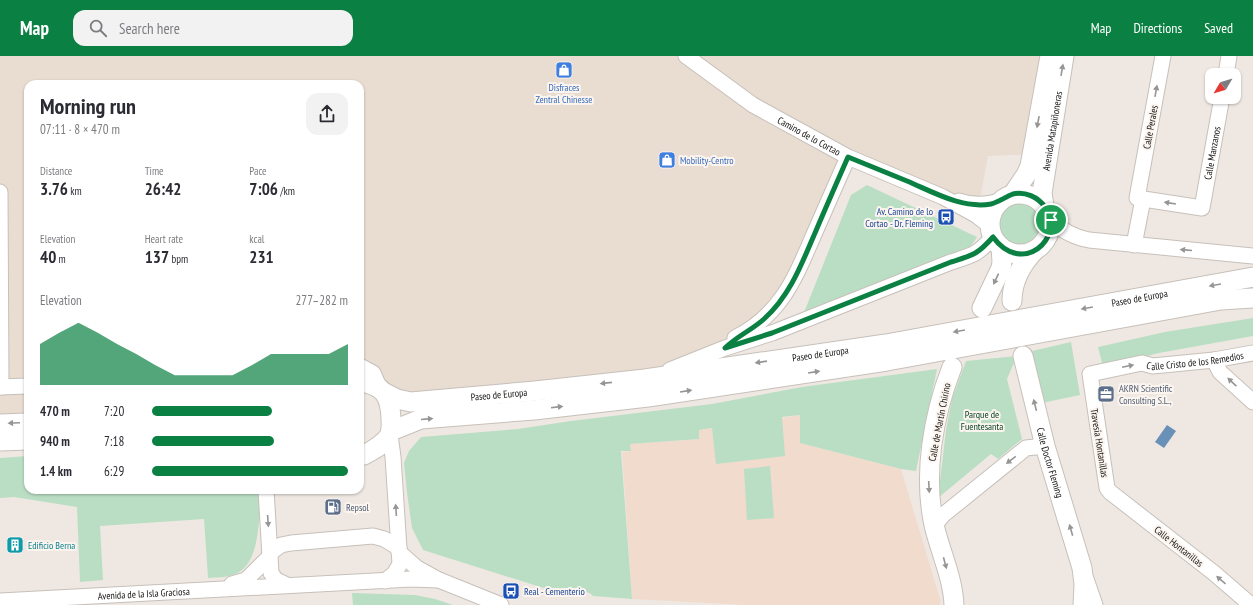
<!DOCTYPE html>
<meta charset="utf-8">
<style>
:root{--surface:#fff;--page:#f2f2f3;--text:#2b2b33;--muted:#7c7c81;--accent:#0b8043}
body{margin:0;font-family:"PT Sans Narrow",sans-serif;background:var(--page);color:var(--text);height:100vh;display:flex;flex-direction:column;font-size:15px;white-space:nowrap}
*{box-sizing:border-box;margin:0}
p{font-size:13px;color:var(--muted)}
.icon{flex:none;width:22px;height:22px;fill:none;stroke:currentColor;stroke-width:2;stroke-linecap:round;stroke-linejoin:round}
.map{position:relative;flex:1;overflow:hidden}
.panel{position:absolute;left:24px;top:24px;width:340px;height:414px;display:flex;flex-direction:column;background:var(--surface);border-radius:12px;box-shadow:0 1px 3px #0004}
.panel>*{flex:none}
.needle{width:26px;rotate:232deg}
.fabs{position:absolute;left:1205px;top:12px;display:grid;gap:8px}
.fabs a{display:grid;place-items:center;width:36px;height:36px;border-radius:8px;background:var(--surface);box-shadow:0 1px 3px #0004;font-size:20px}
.pin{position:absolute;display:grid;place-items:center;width:34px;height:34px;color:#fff;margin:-17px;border:2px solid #fff;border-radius:50%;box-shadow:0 1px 4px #0007}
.round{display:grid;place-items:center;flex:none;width:42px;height:42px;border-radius:12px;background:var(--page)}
.headline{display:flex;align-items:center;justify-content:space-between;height:68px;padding:0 16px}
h1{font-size:22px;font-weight:600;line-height:30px}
.stats{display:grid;grid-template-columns:repeat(3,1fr);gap:6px;height:68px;padding:4px 16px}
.stats div{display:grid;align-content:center}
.stats b{font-size:17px;font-weight:600}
.stats small{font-size:11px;font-weight:400}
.stats p{font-size:11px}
.chart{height:112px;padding:8px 16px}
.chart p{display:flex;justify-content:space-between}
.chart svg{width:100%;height:72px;margin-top:4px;fill:var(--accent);opacity:.7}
ul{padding:0 16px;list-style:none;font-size:13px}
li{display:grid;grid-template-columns:64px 48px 1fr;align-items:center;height:30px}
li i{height:10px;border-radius:5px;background:var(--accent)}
header{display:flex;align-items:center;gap:24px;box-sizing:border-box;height:56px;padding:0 20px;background:var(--accent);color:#fff}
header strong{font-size:19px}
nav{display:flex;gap:22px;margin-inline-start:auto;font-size:14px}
.search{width:280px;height:36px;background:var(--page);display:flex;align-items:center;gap:10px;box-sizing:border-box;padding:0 14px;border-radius:12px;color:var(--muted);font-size:15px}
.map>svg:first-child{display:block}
.built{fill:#e9dcd1}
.education{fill:#f0dbcd}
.green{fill:#badec4}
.water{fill:#6990b6}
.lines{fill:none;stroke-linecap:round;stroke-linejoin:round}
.minor-casing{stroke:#c7c0ba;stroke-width:17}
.major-casing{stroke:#c7c0ba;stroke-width:21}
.minor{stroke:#fff;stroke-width:15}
.major{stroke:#fff;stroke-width:19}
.oneway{fill:#969594}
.route-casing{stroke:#fff;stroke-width:8}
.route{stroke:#0b8043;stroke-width:5}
.labels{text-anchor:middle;stroke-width:4;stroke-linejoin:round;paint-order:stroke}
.shop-label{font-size:10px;fill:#366cbe;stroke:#fcf5ef}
.street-label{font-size:10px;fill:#151311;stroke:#fcf5ef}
.transit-label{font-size:10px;fill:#164399;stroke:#fcf5ef;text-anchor:end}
.service-label{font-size:10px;fill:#4e5e75;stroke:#fcf5ef;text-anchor:start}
.park-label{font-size:10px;fill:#064322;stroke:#fcf5ef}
.culture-label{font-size:10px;fill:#0d838f;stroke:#fcf5ef;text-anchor:start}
</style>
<header>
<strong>Map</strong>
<div class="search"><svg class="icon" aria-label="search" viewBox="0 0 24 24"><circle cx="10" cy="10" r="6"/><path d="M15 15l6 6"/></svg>Search here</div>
<nav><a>Map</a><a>Directions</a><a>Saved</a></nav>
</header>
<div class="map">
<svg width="1253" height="549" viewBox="0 0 1253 549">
<rect width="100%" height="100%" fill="#efe8e2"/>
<path class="built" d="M 0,0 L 1050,0 L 1032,98 L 988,100 L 979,148 L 848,101 L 765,263 L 681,310 L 411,346 L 360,326 L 360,28 L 28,28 L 28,367 L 0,368 Z"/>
<path class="education" d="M 801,359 L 800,387 L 901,413 L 941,546 L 939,549 L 746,549 L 632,543 L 622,396 L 631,395 L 630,388 L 699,383 L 699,374 Z"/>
<path class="green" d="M 867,129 L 977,181 L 969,193 L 803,259 L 851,139 Z
M998 167a21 21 0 1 1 42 0a21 21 0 1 1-42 0Z
M 1253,262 L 1253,280 L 1159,297 L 1103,311 L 1098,291 L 1165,276 Z
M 1071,286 L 1080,339 L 1042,347 L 1032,295 Z
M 1017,300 L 1007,323 L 1022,383 L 998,403 L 991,398 L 938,442 L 946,374 L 952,343 L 966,305 Z
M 937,313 L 916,415 L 901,413 L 800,387 L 800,359 L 782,361 L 785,400 L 716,408 L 712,372 L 699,374 L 699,383 L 630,388 L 631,395 L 621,395 L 632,543 L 593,540 L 590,537 L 575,534 L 574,540 L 566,539 L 423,494 L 412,472 L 407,437 L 404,407 L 409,395 L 421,381 L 518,373 L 571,365 L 712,348 L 802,331 Z
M 28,400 L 28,434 L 259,434 L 261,440 C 258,464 261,511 232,519 C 225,522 215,521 208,522 L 204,463 L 100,470 L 103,524 L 80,526 L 77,451 L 14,441 L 0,442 L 0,402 Z
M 770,410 L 774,462 L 747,464 L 744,413 Z
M 352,537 L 415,539 L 435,543 L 453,549 L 353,549 Z"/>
<path class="water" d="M 1167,369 L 1176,375 L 1164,392 L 1155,386 Z"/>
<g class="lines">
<g class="minor-casing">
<g id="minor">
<path id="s1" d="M 686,0 L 753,49 L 848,101 L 943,141 L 976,159 L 989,169"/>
<path id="s2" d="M 1163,0 L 1137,142 L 1202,152 L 1222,41"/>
<path d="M 1226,19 L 1229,0"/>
<path d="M 0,136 L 1,331"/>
<path d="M 959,145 C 974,150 988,149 1003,144"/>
<path d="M 1051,164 C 1062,175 1073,181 1089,184 L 1253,200"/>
<path d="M 1134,189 L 1143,143"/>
<path d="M 735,282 C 782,258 795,222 815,176 C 826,151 837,126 848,101"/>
<path d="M 1214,304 L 1220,316 L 1253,346"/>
<path d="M 360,310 L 373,317 L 380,333"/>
<path d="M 670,314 L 725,292 L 772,277 L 951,206 C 973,199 977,199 993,181"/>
<path d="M 0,331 L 28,330"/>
<path d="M 266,434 L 271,517 L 276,524 L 287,529"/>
<path d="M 934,470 L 943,459 L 1026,392 L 1045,390"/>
<path d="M 399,496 L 417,512 L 439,524 L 501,549"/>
<path d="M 270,497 L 281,489 L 291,487 L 373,480 L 384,483 L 399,492"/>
<path d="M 1086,523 L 1095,549"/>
<path d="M 385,525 L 394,518 L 400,508 L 393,401 L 390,379"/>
<path d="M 232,528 L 246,524 L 270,500"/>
<path id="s3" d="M 0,545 L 411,523 L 439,524"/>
<path id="s4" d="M 1251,549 L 1214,517 L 1110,436 L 1107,432 L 1090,318 L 1142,307 L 1153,310 L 1214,304 L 1253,297"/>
</g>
</g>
<g class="major-casing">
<g id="major">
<circle cx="1020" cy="168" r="30"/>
<path d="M 1013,138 L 1026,119 L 1030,110 L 1050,0"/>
<path id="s5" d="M 1044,150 L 1042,137 L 1064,0"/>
<path d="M 1012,245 C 1012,226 1021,209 1034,195"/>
<path d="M 982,252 L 1001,212 L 1002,206 L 1001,191"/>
<path id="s6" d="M 1023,300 L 1045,390 L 1082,512 L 1084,528 L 1083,549"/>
<path d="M 952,311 C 933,360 923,418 934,469 C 940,495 953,522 954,549"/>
<path d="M 360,326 C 383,329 390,339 391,362 C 391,368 392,375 389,380 C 383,389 373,394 364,399 L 360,399"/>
<path id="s7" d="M 385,337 L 397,343 L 411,346 L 535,335 L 645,323 L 886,288 L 1253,221"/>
<path d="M 0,368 L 28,367"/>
<path d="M 391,375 L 421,363 L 534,354 L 648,341 L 887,305 L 1221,244 L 1253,242"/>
<path d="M 0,385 L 28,384"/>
</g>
</g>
<use href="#minor" class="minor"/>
<use href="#major" class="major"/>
</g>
<defs><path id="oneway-solid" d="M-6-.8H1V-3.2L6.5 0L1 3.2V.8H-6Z"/></defs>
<g class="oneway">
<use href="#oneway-solid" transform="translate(1062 14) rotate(-80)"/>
<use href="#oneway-solid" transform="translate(1156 35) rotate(-80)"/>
<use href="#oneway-solid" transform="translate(1038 66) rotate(101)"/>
<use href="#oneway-solid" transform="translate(1170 147) rotate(-171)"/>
<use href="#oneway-solid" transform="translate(1186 194) rotate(-175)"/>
<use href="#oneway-solid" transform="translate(996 223) rotate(115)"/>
<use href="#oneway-solid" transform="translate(1215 229) rotate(170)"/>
<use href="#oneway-solid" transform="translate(1087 252) rotate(170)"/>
<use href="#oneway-solid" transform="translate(959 275) rotate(170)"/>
<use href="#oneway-solid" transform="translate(761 306) rotate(172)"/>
<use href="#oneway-solid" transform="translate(1128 310) rotate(-12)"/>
<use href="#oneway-solid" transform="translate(814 316) rotate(-9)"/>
<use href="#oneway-solid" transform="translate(1232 326) rotate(-137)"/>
<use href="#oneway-solid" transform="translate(606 327) rotate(174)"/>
<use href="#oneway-solid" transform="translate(686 335) rotate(-9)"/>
<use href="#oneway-solid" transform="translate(1035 349) rotate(-104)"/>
<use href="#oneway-solid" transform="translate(557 351) rotate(-7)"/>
<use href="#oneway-solid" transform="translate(427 363) rotate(-5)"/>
<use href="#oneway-solid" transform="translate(14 367) rotate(177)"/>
<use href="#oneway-solid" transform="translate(1011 404) rotate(142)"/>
<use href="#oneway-solid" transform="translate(929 431) rotate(87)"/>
<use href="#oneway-solid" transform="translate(396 454) rotate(-94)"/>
<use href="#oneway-solid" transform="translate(268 465) rotate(86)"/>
<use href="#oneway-solid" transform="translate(1071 474) rotate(-106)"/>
<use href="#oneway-solid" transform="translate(945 507) rotate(75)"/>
<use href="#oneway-solid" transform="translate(1221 524) rotate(-139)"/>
</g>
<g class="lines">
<g class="route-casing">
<path id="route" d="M 848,101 C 868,109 887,117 907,125 C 933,136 962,153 991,148 C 999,146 1005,141 1013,138 C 1025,135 1038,141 1045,151 C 1066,182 1022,221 993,181 C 977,199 973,199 951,206 L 772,277 L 725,292 C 737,280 752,274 764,263 C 790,240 802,207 815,177 C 826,151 837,126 848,101 Z"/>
</g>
<use href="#route" class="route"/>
</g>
<defs>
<g id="shop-square" transform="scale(0.9)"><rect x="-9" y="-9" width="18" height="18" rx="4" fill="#3f7fe0" stroke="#fcf5ef"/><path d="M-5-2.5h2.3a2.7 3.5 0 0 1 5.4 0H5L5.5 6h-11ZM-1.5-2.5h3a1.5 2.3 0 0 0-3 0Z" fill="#fff"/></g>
<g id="bus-square" transform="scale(0.9)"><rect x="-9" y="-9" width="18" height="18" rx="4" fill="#1a4fb4" stroke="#fcf5ef"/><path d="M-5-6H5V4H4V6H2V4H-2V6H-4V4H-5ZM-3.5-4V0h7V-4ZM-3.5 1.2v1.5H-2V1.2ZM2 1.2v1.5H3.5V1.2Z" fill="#fff"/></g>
<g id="office-square" transform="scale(0.9)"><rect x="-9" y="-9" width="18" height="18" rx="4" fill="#5c6f8a" stroke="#fcf5ef"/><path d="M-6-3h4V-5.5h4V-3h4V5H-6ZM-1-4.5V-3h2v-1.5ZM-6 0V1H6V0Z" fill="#fff"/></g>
<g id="fuel-square" transform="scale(0.9)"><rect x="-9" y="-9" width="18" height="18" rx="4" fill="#5c6f8a" stroke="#fcf5ef"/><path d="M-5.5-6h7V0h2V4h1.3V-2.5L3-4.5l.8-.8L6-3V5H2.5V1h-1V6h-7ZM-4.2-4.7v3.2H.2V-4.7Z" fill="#fff"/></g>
<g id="building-square" transform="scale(0.9)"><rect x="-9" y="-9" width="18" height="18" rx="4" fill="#0f9aa8" stroke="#fcf5ef"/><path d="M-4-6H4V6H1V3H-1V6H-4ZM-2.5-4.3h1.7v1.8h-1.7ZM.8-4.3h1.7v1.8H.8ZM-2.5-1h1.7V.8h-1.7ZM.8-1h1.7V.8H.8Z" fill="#fff"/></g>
</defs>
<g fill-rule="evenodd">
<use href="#shop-square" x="564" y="14"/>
<use href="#shop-square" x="667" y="104"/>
<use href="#bus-square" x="946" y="161"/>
<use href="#office-square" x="1106" y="338"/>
<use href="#fuel-square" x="333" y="451"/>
<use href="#building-square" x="15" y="489"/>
<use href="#bus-square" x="511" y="535"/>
</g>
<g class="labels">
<g class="shop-label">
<text x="564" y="35">Disfraces<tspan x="564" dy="12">Zentral Chinesse</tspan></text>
<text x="680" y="108" text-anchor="start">Mobility-Centro</text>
</g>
<g class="street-label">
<text transform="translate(1150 71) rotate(-80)" y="4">Calle Perales</text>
<text dy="4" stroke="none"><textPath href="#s5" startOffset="76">Avenida Matapiñoneras</textPath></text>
<text dy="4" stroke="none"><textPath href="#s1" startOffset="147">Camino de lo Cortao</textPath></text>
<text dy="4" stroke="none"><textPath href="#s2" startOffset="266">Calle Manzanos</textPath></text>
<text dy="4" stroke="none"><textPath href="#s7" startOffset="764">Paseo de Europa</textPath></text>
<text dy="4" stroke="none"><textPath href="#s7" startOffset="440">Paseo de Europa</textPath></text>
<text dy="4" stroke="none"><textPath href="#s4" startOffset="408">Calle Cristo de los Remedios</textPath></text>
<text dy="4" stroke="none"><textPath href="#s7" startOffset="116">Paseo de Europa</textPath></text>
<text transform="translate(939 366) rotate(-79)" y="4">Calle de Martín Chirino</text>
<text transform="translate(1100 387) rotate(81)" y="4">Travesía Hontanillas</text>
<text dy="4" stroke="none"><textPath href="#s6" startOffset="110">Calle Doctor Fleming</textPath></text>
<text transform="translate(1179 490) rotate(38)" y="4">Calle Hontanillas</text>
<text dy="4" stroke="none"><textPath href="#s3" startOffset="144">Avenida de la Isla Graciosa</textPath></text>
</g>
<g class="transit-label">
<text x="933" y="159">Av. Camino de lo<tspan x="933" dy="12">Cortao - Dr. Fleming</tspan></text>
<text x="524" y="539" text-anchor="start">Real - Cementerio</text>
</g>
<g class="service-label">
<text x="1119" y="336">AKRN Scientific<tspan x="1119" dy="12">Consulting S.L.,</tspan></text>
<text x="346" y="455">Repsol</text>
</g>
<g class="park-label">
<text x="982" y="362">Parque de<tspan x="982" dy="12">Fuentesanta</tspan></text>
</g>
<g class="culture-label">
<text x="28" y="493">Edificio Berna</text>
</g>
</g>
</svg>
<div class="fabs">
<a><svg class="needle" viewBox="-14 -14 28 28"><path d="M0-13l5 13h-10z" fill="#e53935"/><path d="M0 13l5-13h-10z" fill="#7c7c81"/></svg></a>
</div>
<div class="pin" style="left:1051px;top:164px;background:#1e9e55"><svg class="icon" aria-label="arrive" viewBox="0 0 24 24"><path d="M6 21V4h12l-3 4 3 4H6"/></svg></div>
<section class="panel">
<div class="headline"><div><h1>Morning run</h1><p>07:11 · 8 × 470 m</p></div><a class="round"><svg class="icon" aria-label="share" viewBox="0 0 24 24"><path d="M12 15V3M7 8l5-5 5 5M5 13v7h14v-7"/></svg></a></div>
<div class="stats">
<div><p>Distance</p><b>3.76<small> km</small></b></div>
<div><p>Time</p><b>26:42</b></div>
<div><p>Pace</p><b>7:06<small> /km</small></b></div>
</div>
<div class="stats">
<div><p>Elevation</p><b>40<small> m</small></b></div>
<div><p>Heart rate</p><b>137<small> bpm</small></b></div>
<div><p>kcal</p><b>231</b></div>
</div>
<div class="chart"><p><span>Elevation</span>277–282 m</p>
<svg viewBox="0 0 160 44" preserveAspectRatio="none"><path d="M0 44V19L10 12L20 6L30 12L40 19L50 25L60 32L70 38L80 38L90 38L100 38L110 32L120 25L130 25L140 25L150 25L160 19V44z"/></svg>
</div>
<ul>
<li><b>470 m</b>7:20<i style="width:61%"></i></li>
<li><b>940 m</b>7:18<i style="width:62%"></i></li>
<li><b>1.4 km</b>6:29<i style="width:100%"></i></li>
</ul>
</section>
</div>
